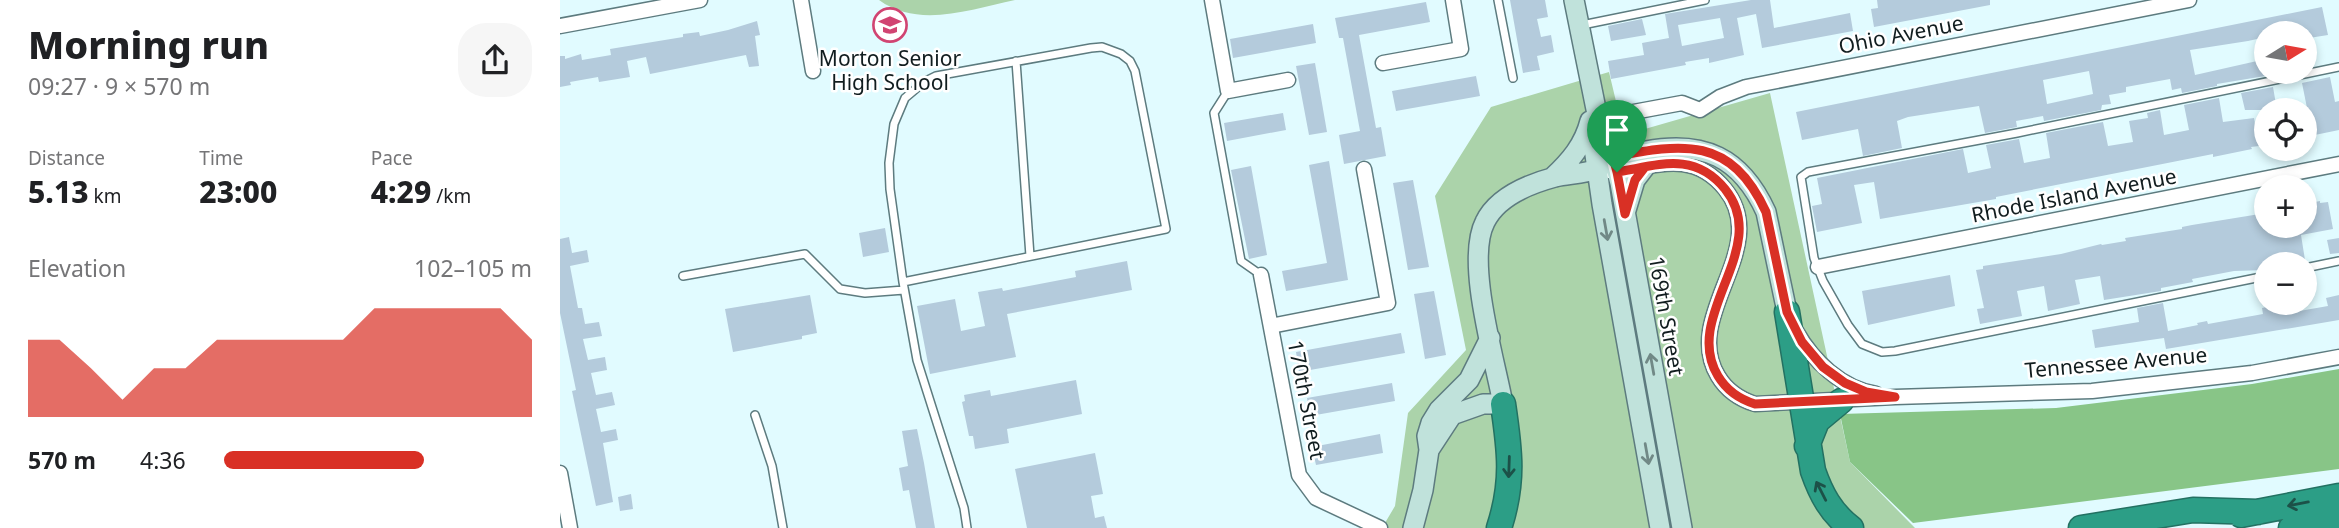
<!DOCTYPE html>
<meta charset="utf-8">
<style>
:root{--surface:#fff;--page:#f6f6f6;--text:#202124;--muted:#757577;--accent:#d93025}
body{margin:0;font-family:"Noto Sans",sans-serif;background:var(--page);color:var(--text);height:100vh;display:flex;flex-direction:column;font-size:26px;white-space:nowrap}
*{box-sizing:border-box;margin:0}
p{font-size:23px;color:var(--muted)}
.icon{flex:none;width:38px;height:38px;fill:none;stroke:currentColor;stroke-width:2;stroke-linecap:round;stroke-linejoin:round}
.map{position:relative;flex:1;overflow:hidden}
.details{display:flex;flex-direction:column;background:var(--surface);width:560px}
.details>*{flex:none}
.needle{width:46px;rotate:79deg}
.tools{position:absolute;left:1694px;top:21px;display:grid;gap:14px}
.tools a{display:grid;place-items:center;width:63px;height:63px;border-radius:50%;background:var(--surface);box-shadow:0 4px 10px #0003;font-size:35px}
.pin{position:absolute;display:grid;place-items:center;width:60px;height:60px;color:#fff;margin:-72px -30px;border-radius:50% 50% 50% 0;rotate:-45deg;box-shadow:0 0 7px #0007}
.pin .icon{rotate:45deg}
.round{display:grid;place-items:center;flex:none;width:74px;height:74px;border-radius:28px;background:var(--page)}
.headline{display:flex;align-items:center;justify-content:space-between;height:119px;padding:0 28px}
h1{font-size:38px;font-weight:800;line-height:52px}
.figures{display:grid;grid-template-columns:repeat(3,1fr);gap:10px;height:119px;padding:7px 28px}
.figures div{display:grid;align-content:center}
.figures b{font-size:30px;font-weight:800}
.figures small{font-size:19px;font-weight:400}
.figures p{font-size:19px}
.chart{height:196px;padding:14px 28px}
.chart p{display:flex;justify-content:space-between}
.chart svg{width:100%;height:126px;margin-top:7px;fill:var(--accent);opacity:.7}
ul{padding:0 28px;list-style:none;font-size:23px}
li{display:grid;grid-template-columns:112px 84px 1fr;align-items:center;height:52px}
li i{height:18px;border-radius:9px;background:var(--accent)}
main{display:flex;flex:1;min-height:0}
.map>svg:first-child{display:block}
.green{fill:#abd3aa}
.forest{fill:#88c587}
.building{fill:#b4cbdc;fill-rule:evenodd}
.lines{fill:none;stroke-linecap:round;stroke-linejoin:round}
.lane-casing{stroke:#5d7b7f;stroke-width:10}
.street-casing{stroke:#5d7b7f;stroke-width:17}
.secondary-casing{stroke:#5d7b7f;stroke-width:22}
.highway-casing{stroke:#237162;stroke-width:27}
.lane{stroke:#fff;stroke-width:7}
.street{stroke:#fff;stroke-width:14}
.secondary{stroke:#c0e2db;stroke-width:19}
.highway{stroke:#2c9e86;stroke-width:24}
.oneway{stroke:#718986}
.oneway2{stroke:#1c5148}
.route-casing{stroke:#fff;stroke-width:14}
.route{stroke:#d93025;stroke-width:9}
.labels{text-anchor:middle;stroke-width:5;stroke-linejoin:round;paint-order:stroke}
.street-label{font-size:21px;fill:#111d1f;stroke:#fff}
.poi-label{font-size:21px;fill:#111d1f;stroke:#fff}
</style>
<main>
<section class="details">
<div class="headline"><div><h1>Morning run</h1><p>09:27 · 9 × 570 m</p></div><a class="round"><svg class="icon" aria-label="share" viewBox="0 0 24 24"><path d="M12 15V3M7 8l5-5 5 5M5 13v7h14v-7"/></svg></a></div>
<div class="figures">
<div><p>Distance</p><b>5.13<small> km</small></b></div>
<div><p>Time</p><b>23:00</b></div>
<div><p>Pace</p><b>4:29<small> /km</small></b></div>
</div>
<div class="chart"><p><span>Elevation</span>102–105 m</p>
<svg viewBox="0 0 160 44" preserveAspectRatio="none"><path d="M0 44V17L10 17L20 27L30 38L40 27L50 27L60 17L70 17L80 17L90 17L100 17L110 6L120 6L130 6L140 6L150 6L160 17V44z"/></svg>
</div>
<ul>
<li><b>570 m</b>4:36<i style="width:65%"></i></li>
</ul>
</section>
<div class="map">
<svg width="1779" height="528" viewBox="0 0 1779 528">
<rect width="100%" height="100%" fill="#e1fbff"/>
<path class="green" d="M 319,0 L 455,0 C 411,9 359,29 319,0 Z
M 1049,72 L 1064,135 L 1210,93 L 1290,462 L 1355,528 L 822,528 L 835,506 L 848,413 L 906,350 L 875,196 L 931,107 Z"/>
<path class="forest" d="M 1779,369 L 1779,469 L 1353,523 L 1290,462 L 1280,414 L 1496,408 L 1692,384 Z"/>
<path class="building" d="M 950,0 L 985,0 L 988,17 L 977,19 L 981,37 L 991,35 L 994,52 L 977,56 L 980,70 L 963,73 Z
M 1191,0 L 1210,0 L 1214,28 L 1290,13 L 1293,31 L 1202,48 L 1196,14 L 1177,18 L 1184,55 L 1149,63 L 1149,58 L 1125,62 L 1126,65 L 1051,79 L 1048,61 L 1084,55 L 1082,43 L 1109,38 L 1105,14 ZM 1160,18 L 1164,38 L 1122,46 L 1118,25 Z
M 1317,0 L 1430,0 L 1430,5 L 1314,27 L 1311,9 L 1318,8 Z
M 866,2 L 870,22 L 799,35 L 816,128 L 821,127 L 826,156 L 784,164 L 779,135 L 800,131 L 783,38 L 779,38 L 775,18 Z
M 1762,7 L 1768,35 L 1749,38 L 1747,29 L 1723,33 L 1706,33 L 1706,37 L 1688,41 L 1630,50 L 1635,75 L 1706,59 L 1706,72 L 1710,72 L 1711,75 L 1657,84 L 1657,86 L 1622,93 L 1621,88 L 1612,90 L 1610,79 L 1566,87 L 1566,92 L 1549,95 L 1551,104 L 1542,105 L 1541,110 L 1484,121 L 1483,116 L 1456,121 L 1457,127 L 1425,133 L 1419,106 L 1348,117 L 1337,121 L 1342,148 L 1303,156 L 1298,129 L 1242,140 L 1236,112 ZM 1529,71 L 1533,94 L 1487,104 L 1483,80 Z
M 1082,19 L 1086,35 L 1051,41 L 1048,26 Z
M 197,21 L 200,35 L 195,36 L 199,66 L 189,67 L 186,55 L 90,74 L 86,57 L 67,61 L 70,77 L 39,82 L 38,77 L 10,82 L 11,85 L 0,87 L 0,56 L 5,56 L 5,59 L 21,54 L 22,60 L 51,55 L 50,49 L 123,37 L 123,34 L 139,32 L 140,36 L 168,30 Z
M 753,24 L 756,43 L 673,58 L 670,39 Z
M 755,63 L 767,132 L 749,135 L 736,66 Z
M 916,76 L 920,96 L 836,111 L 832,91 Z
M 1770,77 L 1775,102 L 1779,101 L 1779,130 L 1745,137 L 1745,109 L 1747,108 L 1742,83 Z
M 1713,87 L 1717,110 L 1685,110 L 1681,93 Z
M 1659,98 L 1663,122 L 1694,118 L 1699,146 L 1691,147 L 1692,149 L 1653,157 L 1653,154 L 1436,197 L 1436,199 L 1320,219 L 1314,182 L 1294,185 L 1302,223 L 1257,232 L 1252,206 L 1262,204 L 1257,178 L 1403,149 L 1408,173 L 1431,168 L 1426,145 L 1459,139 L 1464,163 L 1490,158 L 1486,133 L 1543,122 L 1548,146 L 1573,142 L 1569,121 L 1588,118 L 1587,113 L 1600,110 L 1604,135 L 1629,130 L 1624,105 Z
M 723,113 L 726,130 L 667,141 L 664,123 Z
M 769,161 L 788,280 L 726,291 L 722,271 L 767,263 L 749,165 Z
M 691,166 L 707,255 L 689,259 L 671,170 Z
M 853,180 L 869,267 L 848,270 L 833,183 Z
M 1760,201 L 1760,203 L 1768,202 L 1773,229 L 1741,235 L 1745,260 L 1706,264 L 1706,270 L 1674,271 L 1632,279 L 1633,282 L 1601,288 L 1601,291 L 1544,300 L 1540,276 L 1515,280 L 1520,304 L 1488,311 L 1484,286 L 1457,291 L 1462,316 L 1420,324 L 1417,309 L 1424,308 L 1416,270 L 1423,269 L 1423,266 L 1501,254 L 1541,244 L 1542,245 L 1566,241 L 1565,238 L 1622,229 L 1622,227 L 1632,225 L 1706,213 L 1706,226 L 1745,226 L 1745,204 Z
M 325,228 L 329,252 L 303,257 L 299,233 Z
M 9,237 L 12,253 L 27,250 L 29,262 L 10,266 L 18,308 L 22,308 L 25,324 L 39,322 L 42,336 L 23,339 L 28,360 L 45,357 L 47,370 L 31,373 L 36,395 L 52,392 L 55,405 L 36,409 L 41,432 L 56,429 L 58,440 L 43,443 L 53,502 L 36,506 L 12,391 L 16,390 L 0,313 L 0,239 Z
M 1779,238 L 1779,253 L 1770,254 L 1767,240 Z
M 567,261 L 572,290 L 447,314 L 456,357 L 370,374 L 357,306 L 395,299 L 401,331 L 425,326 L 418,292 L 442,288 L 443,291 L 516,277 L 515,271 Z
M 1390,275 L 1395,306 L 1308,325 L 1302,291 Z
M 1706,282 L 1706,299 L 1701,300 L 1698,284 Z
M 874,291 L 886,355 L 865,359 L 854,294 Z
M 250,295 L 257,333 L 242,336 L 242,339 L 173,352 L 165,309 Z
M 1779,295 L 1779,320 L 1606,349 L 1604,338 L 1535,348 L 1532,330 L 1579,322 L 1577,308 L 1603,303 L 1608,331 L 1638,325 L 1637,323 L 1647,321 L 1648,324 L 1703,314 L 1702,308 L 1726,303 L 1728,313 L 1768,306 L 1766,298 Z
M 841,333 L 845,353 L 739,372 L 736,352 Z
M 516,380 L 522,414 L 447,429 L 449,443 L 415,449 L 413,436 L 409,436 L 402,402 L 405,401 L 404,395 L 430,390 L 431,396 Z
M 832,383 L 835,401 L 750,416 L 747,398 Z
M 357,429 L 364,463 L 375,528 L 356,528 L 349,490 L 343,491 L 339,468 L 348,466 L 342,431 Z
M 820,434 L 823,453 L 756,465 L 752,447 Z
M 535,453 L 543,494 L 531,496 L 535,518 L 544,516 L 547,528 L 467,528 L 455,469 Z
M 71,494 L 73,509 L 60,511 L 58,497 Z"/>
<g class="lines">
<g class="lane-casing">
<path id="lane" d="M 938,0 L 953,78
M 1022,25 L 1145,0
M 456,61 L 470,256
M 668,91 L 654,113 L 681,261 L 701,275
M 1745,268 L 1779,261
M 123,276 L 245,254 L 280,289 L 305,293 L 344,290
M 1706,276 L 1335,351 L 1322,352 L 1302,344 L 1288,325 L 1263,281 L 1254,258 L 1241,177 L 1248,172 L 1457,133 L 1779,67
M 343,282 L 606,229 L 575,71 L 570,61 L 561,54 L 542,47 L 531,48 L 376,76 L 364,82 L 345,98 L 334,124 L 329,163 L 330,189 L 343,282 L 357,360 L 404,508 L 407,528
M 195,415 L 212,466 L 223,528"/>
</g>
<g class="street-casing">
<path id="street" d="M 241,0 L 253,71
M 652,0 L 668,91 L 728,80
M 0,26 L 140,0
M 823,63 L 901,49 L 893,0
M 1068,113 L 1122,103 L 1140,110 L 1160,97 L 1186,87 L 1629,0
M 1049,171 L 1057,172 C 1099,165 1134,151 1165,189 C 1213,248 1121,315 1158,376 C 1167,391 1179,399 1195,404 L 1335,397 L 1532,391 L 1692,373 L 1779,357
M 1258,267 L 1779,164
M 701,275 L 739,475 L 756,498 L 820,528
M 711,326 L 828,303 L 804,169
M 1236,331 C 1253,361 1281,388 1316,394
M 0,473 L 10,528"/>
</g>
<g class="secondary-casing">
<path id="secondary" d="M 1014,0 L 1037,114 L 1049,142 L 1060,183 L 1122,528
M 1037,119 L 1034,148 L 1042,204 L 1100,528
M 993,177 C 1010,161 1024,145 1030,121
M 1066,210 L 1075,180 L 1085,167
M 869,450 L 892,415 L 923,404 L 943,404 C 935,360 905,261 925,222 C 937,197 969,184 995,177 C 1008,174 1024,174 1037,169 C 1043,166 1048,159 1054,157 C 1064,153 1076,152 1086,151 C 1143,140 1181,157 1206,212 L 1227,312
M 853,528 L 863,490 L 869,450 L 867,436 L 871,423 L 879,410 L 909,380 L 930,338"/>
</g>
<g class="highway-casing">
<path id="highway" d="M 1227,312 L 1253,471 C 1261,494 1271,513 1291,528
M 1247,446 L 1257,421 L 1281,401
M 1681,515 L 1779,496
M 939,528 C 954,482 950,451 943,404
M 1521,528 L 1633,510 L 1698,512
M 1731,528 L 1779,519"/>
</g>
<use href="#lane" class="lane"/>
<use href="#street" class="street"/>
<use href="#secondary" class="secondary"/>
<use href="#highway" class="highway"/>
</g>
<defs><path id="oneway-shaft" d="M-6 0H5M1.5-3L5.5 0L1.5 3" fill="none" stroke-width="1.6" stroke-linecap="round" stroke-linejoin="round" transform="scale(1.75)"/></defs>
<g class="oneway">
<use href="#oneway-shaft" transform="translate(1046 230) rotate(80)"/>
<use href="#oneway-shaft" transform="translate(1092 364) rotate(-100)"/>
<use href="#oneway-shaft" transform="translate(1087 454) rotate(80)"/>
</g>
<g class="oneway2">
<use href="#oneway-shaft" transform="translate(949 467) rotate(92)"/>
<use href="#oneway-shaft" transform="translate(1261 491) rotate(-117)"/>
<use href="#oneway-shaft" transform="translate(1738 504) rotate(169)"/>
</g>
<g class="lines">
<g class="route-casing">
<path id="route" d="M 1057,172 L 1065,214 L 1075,180 L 1085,167 L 1057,172 L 1053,157 C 1123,143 1171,136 1206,212 L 1227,312 L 1242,342 L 1263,367 L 1285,383 L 1306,392 L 1335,397 L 1195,404 C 1179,399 1167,391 1158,376 C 1121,315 1213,248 1165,189 C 1134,151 1099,165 1057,172"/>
</g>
<use href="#route" class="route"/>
</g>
<defs>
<g id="school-ring" transform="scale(1.75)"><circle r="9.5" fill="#fff" stroke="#d14472" stroke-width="1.5"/><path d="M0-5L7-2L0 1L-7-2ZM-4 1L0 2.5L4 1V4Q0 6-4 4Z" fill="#d14472"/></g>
</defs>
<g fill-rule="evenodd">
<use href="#school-ring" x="330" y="25"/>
</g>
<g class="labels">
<g class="street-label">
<text transform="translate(1341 35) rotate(-11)" y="7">Ohio Avenue</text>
<text transform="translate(1514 196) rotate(-11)" y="7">Rhode Island Avenue</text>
<text transform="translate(1106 316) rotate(80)" y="7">169th Street</text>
<text transform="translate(1556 363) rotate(-5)" y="7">Tennessee Avenue</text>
<text transform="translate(746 400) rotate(79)" y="7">170th Street</text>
</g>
<g class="poi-label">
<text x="330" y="66">Morton Senior<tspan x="330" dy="24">High School</tspan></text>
</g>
</g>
</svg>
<div class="tools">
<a><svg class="needle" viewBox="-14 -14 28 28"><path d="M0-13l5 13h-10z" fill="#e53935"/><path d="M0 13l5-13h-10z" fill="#757577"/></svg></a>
<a><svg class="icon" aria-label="locate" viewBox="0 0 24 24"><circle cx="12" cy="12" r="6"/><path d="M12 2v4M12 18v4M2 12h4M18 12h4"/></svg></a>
<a>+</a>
<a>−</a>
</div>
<div class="pin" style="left:1057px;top:172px;background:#1e9e55"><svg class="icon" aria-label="arrive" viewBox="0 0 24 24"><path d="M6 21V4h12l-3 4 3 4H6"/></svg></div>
</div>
</main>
